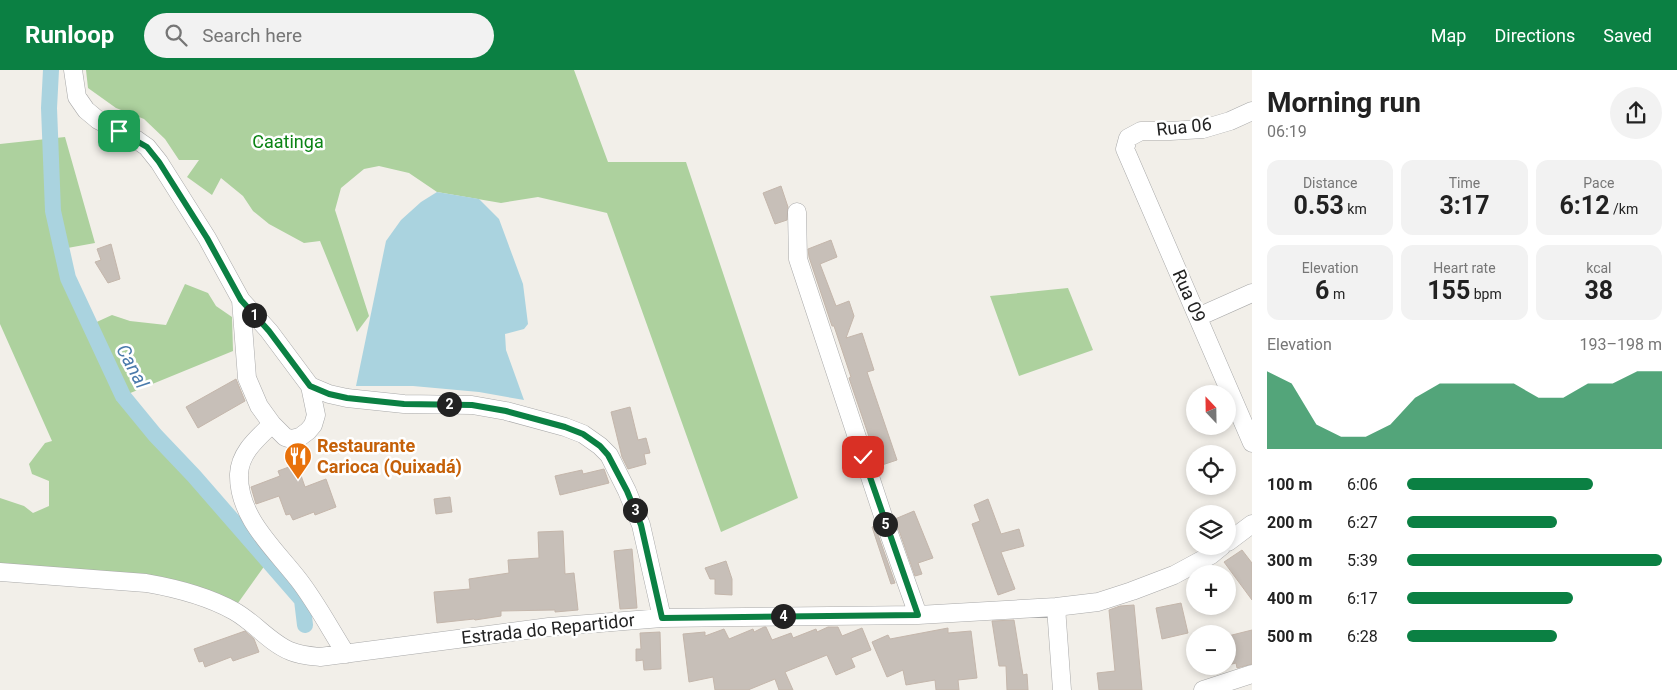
<!DOCTYPE html>
<meta charset="utf-8">
<style>
:root{--surface:#fff;--page:#f2f2f2;--text:#222;--muted:#767676;--accent:#0b8043}
body{margin:0;font-family:Roboto,sans-serif;background:var(--page);color:var(--text);height:100vh;display:flex;flex-direction:column;font-size:19px;white-space:nowrap}
*{box-sizing:border-box;margin:0}
p{font-size:16px;color:var(--muted)}
.icon{flex:none;width:28px;height:28px;fill:none;stroke:currentColor;stroke-width:2;stroke-linecap:round;stroke-linejoin:round}
.map{position:relative;flex:1;overflow:hidden}
.details{display:flex;flex-direction:column;background:var(--surface);width:425px}
.details>*{flex:none}
.needle{width:32px;rotate:338deg}
.fabs{position:absolute;left:1186px;top:315px;display:grid;gap:10px}
.fabs a{display:grid;place-items:center;width:50px;height:50px;border-radius:50%;background:var(--surface);box-shadow:0 2px 8px #0003;font-size:25px}
.pin{position:absolute;display:grid;place-items:center;width:42px;height:42px;color:#fff;margin:-21px;border-radius:10px;box-shadow:0 2px 8px #0006}
.km{position:absolute;width:25px;height:25px;margin:-12px;border-radius:50%;background:#222;color:#fff;font-size:14px;line-height:25px;text-align:center}
.round{display:grid;place-items:center;flex:none;width:52px;height:52px;border-radius:26px;background:var(--page)}
.head{display:flex;align-items:center;justify-content:space-between;height:85px;padding:0 15px}
h1{font-size:28px;font-weight:700;line-height:38px}
.figures{display:grid;grid-template-columns:repeat(3,1fr);gap:8px;height:85px;padding:5px 15px}
.figures div{display:grid;align-content:center;border-radius:12px;background:var(--page);text-align:center}
.figures b{font-size:25px;font-weight:700}
.figures small{font-size:14px;font-weight:400}
.figures p{font-size:14px}
.chart{height:140px;padding:10px 15px}
.chart p{display:flex;justify-content:space-between}
.chart svg{width:100%;height:90px;margin-top:5px;fill:var(--accent);opacity:.7}
ul{padding:0 15px;list-style:none;font-size:16px}
li{display:grid;grid-template-columns:80px 60px 1fr;align-items:center;height:38px}
li i{height:12px;border-radius:6px;background:var(--accent)}
header{display:flex;align-items:center;gap:30px;box-sizing:border-box;height:70px;padding:0 25px;background:var(--accent);color:#fff}
header strong{font-size:24px}
nav{display:flex;gap:28px;margin-inline-start:auto;font-size:18px}
.search{width:350px;height:45px;background:var(--page);display:flex;align-items:center;gap:12px;box-sizing:border-box;padding:0 18px;border-radius:28px;color:var(--muted);font-size:19px}
main{display:flex;flex:1;min-height:0}
.map>svg:first-child{display:block}
.forest{fill:#add19e}
.water{fill:#aad3df}
.lines{fill:none;stroke-linecap:round;stroke-linejoin:round}
.canal{stroke:#aad3df;stroke-width:16}
.building{fill:#c7bfb8;stroke:#c4b6ab}
.minor-casing{stroke:#a9a9a9;stroke-width:19}
.minor{stroke:#fff;stroke-width:18}
.route-casing{stroke:#fff;stroke-width:10}
.route{stroke:#0b8043;stroke-width:6}
.labels{text-anchor:middle;stroke-width:5;stroke-linejoin:round;paint-order:stroke}
.street-label{font-size:18px;fill:#222;stroke:#fff}
.park-label{font-size:18px;fill:#0c8416;stroke:#fff}
.food-label{font-size:18px;font-weight:bold;fill:#c56008;stroke:#fff;text-anchor:start}
.water-label{font-size:19px;font-style:italic;fill:#4a7aab;stroke:#fff}
</style>
<header>
<strong>Runloop</strong>
<div class="search"><svg class="icon" aria-label="search" viewBox="0 0 24 24"><circle cx="10" cy="10" r="6"/><path d="M15 15l6 6"/></svg>Search here</div>
<nav><a>Map</a><a>Directions</a><a>Saved</a></nav>
</header>
<main>
<div class="map">
<svg width="1252" height="620" viewBox="0 0 1252 620">
<rect width="100%" height="100%" fill="#f2efe9"/>
<path class="forest" d="M 86,0 L 574,0 L 608,92 L 686,92 L 798,428 L 721,462 L 607,143 L 538,127 L 501,133 L 437,122 L 409,103 L 379,96 L 364,99 L 341,118 L 335,140 L 369,246 L 357,262 L 320,171 L 304,173 L 269,154 L 253,141 L 243,126 L 221,108 L 212,125 L 187,107 L 199,90 L 179,90 L 165,69 L 144,49 L 116,38 L 88,18 Z
M 65,67 L 95,173 L 62,179 L 68,208 L 90,255 L 112,245 L 130,251 L 166,255 L 185,214 L 208,223 L 216,236 L 232,247 L 233,281 L 123,326 C 170,382 220,436 268,491 L 233,540 L 210,530 L 0,502 L 0,428 L 24,436 L 33,443 L 49,436 L 49,411 L 32,404 L 29,394 L 45,373 L 52,371 L 0,254 L 0,74 Z
M 1068,218 L 1093,280 L 1019,306 L 990,226 Z"/>
<path class="water" d="M 437,122 L 479,129 L 499,149 L 523,214 L 528,254 L 524,259 L 505,264 L 506,280 L 524,330 L 479,322 L 413,316 L 356,316 L 386,171 L 401,150 L 421,132 Z"/>
<g class="lines">
<path class="canal" d="M 51,0 L 49,38 L 53,141 L 68,208 L 123,326 L 155,365 L 194,406 L 302,530 L 305,555"/>
</g>
<path class="building" d="M 781,116 L 788,137 L 787,150 L 775,154 L 763,123 Z
M 831,170 L 837,187 L 820,194 L 836,236 L 849,231 L 854,246 L 846,268 L 862,263 L 874,300 L 867,302 L 897,390 L 879,396 L 849,308 L 851,307 L 834,256 L 832,256 L 809,187 L 808,179 Z
M 111,174 L 120,209 L 108,213 L 95,192 L 101,190 L 97,179 Z
M 236,309 L 245,331 L 198,358 L 186,337 Z
M 630,337 L 638,370 L 646,368 L 650,383 L 644,384 L 646,394 L 628,399 L 622,387 L 611,342 Z
M 297,394 L 305,417 L 326,409 L 336,437 L 315,445 L 314,442 L 293,450 L 290,444 L 286,445 L 279,426 L 256,434 L 251,417 L 280,406 L 278,401 Z
M 604,399 L 609,413 L 560,425 L 555,406 L 582,400 L 583,404 Z
M 450,427 L 452,442 L 436,444 L 434,429 Z
M 988,429 L 1001,464 L 1019,459 L 1024,476 L 1001,482 L 1015,519 L 998,525 L 972,454 L 980,451 L 974,435 Z
M 914,441 L 933,488 L 918,493 L 922,504 L 915,506 L 895,449 Z
M 875,456 L 895,513 L 891,514 L 872,457 Z
M 563,461 L 565,504 L 574,503 L 578,540 L 555,542 L 555,540 L 501,541 L 501,546 L 475,550 L 474,549 L 437,553 L 434,522 L 470,519 L 469,509 L 509,503 L 508,490 L 539,488 L 538,462 Z
M 632,479 L 637,538 L 620,539 L 614,481 Z
M 1242,480 L 1252,493 L 1252,530 L 1224,492 Z
M 726,491 L 732,509 L 732,525 L 715,524 L 715,509 L 710,509 L 705,498 Z
M 1181,533 L 1188,563 L 1162,569 L 1156,538 Z
M 1134,535 L 1142,620 L 1099,620 L 1097,603 L 1115,601 L 1109,540 L 1120,536 Z
M 1014,550 L 1023,605 L 1027,604 L 1028,620 L 1007,620 L 1006,596 L 999,596 L 992,551 Z
M 764,557 L 766,557 L 772,570 L 791,563 L 793,568 L 816,559 L 817,562 L 828,557 L 838,557 L 842,566 L 862,558 L 871,580 L 851,588 L 855,597 L 836,605 L 827,585 L 785,602 L 793,620 L 779,620 L 775,609 L 748,620 L 715,620 L 713,607 L 689,612 L 683,564 L 705,562 L 705,566 L 724,559 L 729,569 L 753,559 L 754,562 Z
M 948,558 L 948,563 L 971,561 L 977,608 L 958,610 L 959,620 L 936,620 L 935,610 L 906,615 L 903,600 L 887,607 L 872,572 L 888,565 L 890,569 Z
M 1252,560 L 1252,594 L 1237,598 L 1236,593 L 1228,595 L 1228,566 Z
M 245,561 L 254,569 L 259,582 L 233,591 L 231,587 L 205,597 L 203,591 L 199,592 L 194,579 Z
M 660,562 L 661,599 L 644,600 L 643,590 L 636,591 L 636,579 L 641,579 L 640,563 Z"/>
<g class="lines">
<g class="minor-casing">
<path id="minor" d="M 73,0 L 77,27 L 86,40 L 98,50 L 137,70 L 147,77 L 159,92 L 207,168 L 241,230 L 269,261 L 310,316 L 329,324 L 347,328 L 404,334 L 472,335 L 506,341 L 565,357 L 583,364 L 600,376 L 609,385 L 627,421 L 641,455 L 662,548
M 1252,41 L 1230,51 L 1203,59 L 1170,61 L 1141,61 L 1128,68 L 1125,79 L 1252,373
M 797,142 L 798,189 L 886,455 L 918,545
M 241,230 L 247,308 L 259,336 L 272,354 L 285,367 L 291,369 L 300,367 L 308,361 L 313,355 L 316,345 L 310,316
M 1198,247 L 1252,223
M 272,354 C 258,368 240,382 239,404 C 238,447 274,478 298,509 C 316,532 330,559 346,584
M 1228,472 L 1252,454
M 0,502 L 146,513 C 175,518 207,526 234,541 C 254,552 270,573 290,581 C 299,585 310,586 320,587 L 549,557 L 662,548 L 918,545 L 1056,537 L 1098,532 L 1132,521 L 1174,505 L 1211,485 L 1222,476
M 1056,537 L 1062,620
M 1203,620 L 1252,604"/>
</g>
<use href="#minor" class="minor"/>
</g>
<g class="lines">
<g class="route-casing">
<path id="route" d="M 119,61 L 147,77 L 159,92 L 207,168 L 241,230 L 269,261 L 310,316 L 329,324 L 347,328 L 404,334 L 472,335 L 506,341 L 565,357 L 583,364 L 600,376 L 608,385 L 627,421 L 641,455 L 662,548 L 918,545 L 863,387"/>
</g>
<use href="#route" class="route"/>
</g>
<defs>
<g id="restaurant-pin" transform="scale(1.4375)"><path d="M0 17L-7.5 6A9.5 9.5 0 1 1 7.5 6Z" fill="#e8710a" stroke="#fff"/><path d="M-5-6h1v4h1v-4h1v4h1v-4h1v5L-1.5 .5V6h-2V.5L-5-1ZM5-6V6H3V1.5H1.5Q1.5-4 5-6Z" fill="#fff"/></g>
</defs>
<g fill-rule="evenodd">
<use href="#restaurant-pin" x="298" y="386"/>
</g>
<g class="labels">
<g class="street-label">
<text transform="translate(1184 57) rotate(-6)" y="6">Rua 06</text>
<text transform="translate(1189 226) rotate(66)" y="6">Rua 09</text>
<text transform="translate(548 559) rotate(-6)" y="6">Estrada do Repartidor</text>
</g>
<g class="park-label">
<text x="288" y="78">Caatinga</text>
</g>
<g class="food-label">
<text x="317" y="382">Restaurante<tspan x="317" dy="21">Carioca (Quixadá)</tspan></text>
</g>
<g class="water-label">
<text transform="translate(133 296) rotate(62)" y="7">Canal</text>
</g>
</g>
</svg>
<div class="fabs">
<a><svg class="needle" viewBox="-14 -14 28 28"><path d="M0-13l5 13h-10z" fill="#e53935"/><path d="M0 13l5-13h-10z" fill="#767676"/></svg></a>
<a><svg class="icon" aria-label="locate" viewBox="0 0 24 24"><circle cx="12" cy="12" r="6"/><path d="M12 2v4M12 18v4M2 12h4M18 12h4"/></svg></a>
<a><svg class="icon" aria-label="layers" viewBox="0 0 24 24"><path d="M12 4l9 5-9 5-9-5zM3 14l9 5 9-5"/></svg></a>
<a>+</a>
<a>−</a>
</div>
<div class="pin" style="left:119px;top:61px;background:#1e9e55"><svg class="icon" aria-label="arrive" viewBox="0 0 24 24"><path d="M6 21V4h12l-3 4 3 4H6"/></svg></div>
<div class="pin" style="left:863px;top:387px;background:#d93025"><svg class="icon" aria-label="check" viewBox="0 0 24 24"><path d="M5 12l5 5 9-10"/></svg></div>
<b class="km" style="left:254px;top:245px">1</b>
<b class="km" style="left:449px;top:334px">2</b>
<b class="km" style="left:635px;top:440px">3</b>
<b class="km" style="left:783px;top:546px">4</b>
<b class="km" style="left:885px;top:454px">5</b>
</div>
<section class="details">
<div class="head"><div><h1>Morning run</h1><p>06:19</p></div><a class="round"><svg class="icon" aria-label="share" viewBox="0 0 24 24"><path d="M12 15V3M7 8l5-5 5 5M5 13v7h14v-7"/></svg></a></div>
<div class="figures">
<div><p>Distance</p><b>0.53<small> km</small></b></div>
<div><p>Time</p><b>3:17</b></div>
<div><p>Pace</p><b>6:12<small> /km</small></b></div>
</div>
<div class="figures">
<div><p>Elevation</p><b>6<small> m</small></b></div>
<div><p>Heart rate</p><b>155<small> bpm</small></b></div>
<div><p>kcal</p><b>38</b></div>
</div>
<div class="chart"><p><span>Elevation</span>193–198 m</p>
<svg viewBox="0 0 160 44" preserveAspectRatio="none"><path d="M0 44V6L10 12L20 32L30 38L40 38L50 32L60 19L70 12L80 12L90 12L100 12L110 19L120 19L130 12L140 12L150 6L160 6V44z"/></svg>
</div>
<ul>
<li><b>100 m</b>6:06<i style="width:73%"></i></li>
<li><b>200 m</b>6:27<i style="width:59%"></i></li>
<li><b>300 m</b>5:39<i style="width:100%"></i></li>
<li><b>400 m</b>6:17<i style="width:65%"></i></li>
<li><b>500 m</b>6:28<i style="width:59%"></i></li>
</ul>
</section>
</main>
